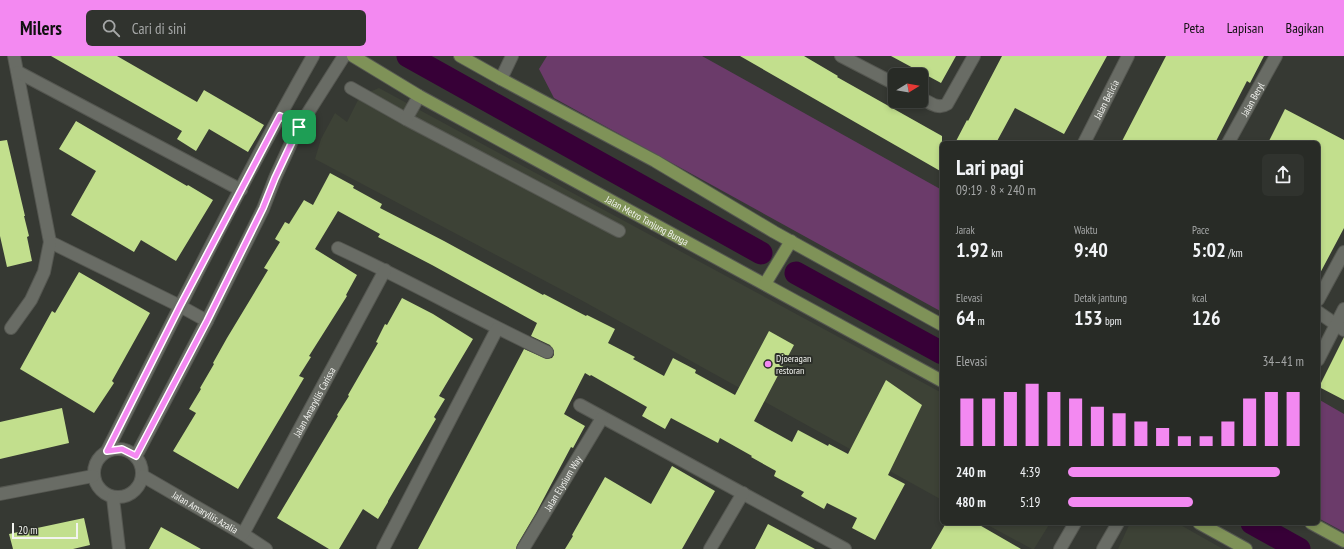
<!DOCTYPE html>
<html lang="id">
<meta charset="utf-8">
<style>
:root{--surface:#282b26;--page:#30332e;--text:#f1f3f6;--muted:#a5a7a7;--line:#444743;--accent:#f389f1}
body{margin:0;font-family:"PT Sans Narrow",sans-serif;background:var(--page);color:var(--text);height:100vh;display:flex;flex-direction:column;font-size:15px;white-space:nowrap}
*{box-sizing:border-box;margin:0}
p{font-size:13px;color:var(--muted)}
.icon{flex:none;width:22px;height:22px;fill:none;stroke:currentColor;stroke-width:2;stroke-linecap:round;stroke-linejoin:round}
.map{position:relative;flex:1;overflow:hidden}
.panel{position:absolute;left:940px;top:85px;width:380px;height:384px;display:flex;flex-direction:column;background:var(--surface);border-radius:6px;box-shadow:0 2px 6px #0003,0 0 0 1px var(--line)}
.panel>*{flex:none}
.needle{width:26px;rotate:79deg}
.tools{position:absolute;left:888px;top:12px;display:grid;gap:8px}
.tools a{display:grid;place-items:center;width:40px;height:40px;border-radius:6px;background:var(--surface);box-shadow:0 2px 6px #0003,0 0 0 1px var(--line);font-size:20px}
.scale{position:absolute;left:12px;bottom:10px;width:66px;box-sizing:border-box;padding-left:4px;border:2px solid #f2f3ef;border-top:0;font-size:11px;line-height:14px;white-space:nowrap;color:#f2f3ef;-webkit-text-stroke:3px #2c2f29;paint-order:stroke}
.pin{position:absolute;display:grid;place-items:center;width:34px;height:34px;color:#fff;margin:-17px;border-radius:8px;box-shadow:0 2px 6px #0006}
.round{display:grid;place-items:center;flex:none;width:42px;height:42px;border-radius:6px;background:var(--page)}
.head{display:flex;align-items:center;justify-content:space-between;height:68px;padding:0 16px}
h1{font-size:22px;font-weight:800;line-height:30px}
.stats{display:grid;grid-template-columns:repeat(3,1fr);gap:6px;height:68px;padding:4px 16px}
.stats div{display:grid;align-content:center}
.stats b{font-size:20px;font-weight:800}
.stats small{font-size:11px;font-weight:400}
.stats p{font-size:11px}
.chart{height:112px;padding:8px 16px}
.chart p{display:flex;justify-content:space-between}
.chart svg{width:100%;height:72px;margin-top:4px;stroke:var(--accent);stroke-width:6}
ul{padding:0 16px;list-style:none;font-size:13px}
li{display:grid;grid-template-columns:64px 48px 1fr;align-items:center;height:30px}
li i{height:10px;border-radius:5px;background:var(--accent)}
header{display:flex;align-items:center;gap:24px;box-sizing:border-box;height:56px;padding:0 20px;background:var(--accent);color:#111}
header strong{font-size:19px}
nav{display:flex;gap:22px;margin-inline-start:auto;font-size:14px}
.search{width:280px;height:36px;background:var(--page);display:flex;align-items:center;gap:10px;box-sizing:border-box;padding:0 14px;border-radius:6px;color:var(--muted);font-size:15px}
.map>svg:first-child{display:block}
.built{fill:#3d4236}
.green{fill:#6b3b6a}
.lines{fill:none;stroke-linecap:round;stroke-linejoin:round}
.canal{stroke:#370037;stroke-width:23}
.building{fill:#c2df8d}
.minor-casing{stroke:#555751;stroke-width:14}
.major-casing{stroke:#555751;stroke-width:14}
.minor{stroke:#696c65;stroke-width:12}
.major{stroke:#7f9258;stroke-width:12}
.route-casing{stroke:#fff;stroke-width:8}
.route{stroke:#f389f1;stroke-width:5}
.poi-dot{fill:#f389f1;stroke:#2c2f29;stroke-width:1.5}
.labels{text-anchor:middle;stroke-width:4;stroke-linejoin:round;paint-order:stroke}
.street-label{font-size:10px;fill:#f2f3ef;stroke:#2c2f29}
.poi-label{font-size:10px;fill:#f2f3ef;stroke:#2c2f29;text-anchor:start}
</style>
<header>
<strong>Milers</strong>
<div class="search"><svg class="icon" aria-label="search" viewBox="0 0 24 24"><circle cx="10" cy="10" r="6"/><path d="M15 15l6 6"/></svg>Cari di sini</div>
<nav><a>Peta</a><a>Lapisan</a><a>Bagikan</a></nav>
</header>
<div class="map">
<svg width="1344" height="493" viewBox="0 0 1344 493">
<rect width="100%" height="100%" fill="#363933"/>
<path class="built" d="M 379,32 L 942,337 L 942,444 L 581,244 L 315,103 L 321,83 L 335,57 L 347,66 L 360,40 Z
M 984,467 L 1050,467 L 1034,493 L 1032,493 Z
M 1130,467 L 1177,467 L 1223,493 L 1118,493 Z"/>
<path class="green" d="M 547,0 L 702,0 L 942,134 L 942,256 L 554,42 L 539,13 Z
M 1318,343 L 1344,358 L 1344,476 L 1318,462 Z"/>
<g class="lines">
<path class="canal" d="M 408,0 L 761,197
M 796,217 L 942,297
M 1252,467 L 1299,493"/>
</g>
<path class="building" d="M 51,0 L 117,0 L 197,46 L 204,34 L 264,69 L 248,96 L 209,73 L 196,95 L 177,83 L 182,75 Z
M 740,0 L 804,0 L 838,20 L 837,21 L 942,80 L 942,116 Z
M 891,0 L 956,0 L 941,27 Z
M 1002,0 L 1107,0 L 1064,78 L 1015,52 L 996,87 L 955,87 L 967,64 L 968,65 Z
M 1166,0 L 1264,0 L 1250,27 L 1247,25 L 1215,87 L 1121,87 Z
M 1285,53 L 1344,84 L 1344,172 L 1318,221 L 1318,87 L 1268,87 Z
M 76,65 L 187,130 L 188,129 L 213,144 L 176,205 L 141,184 L 134,196 L 71,159 L 96,115 L 59,93 Z
M 7,84 L 25,160 L 24,160 L 29,180 L 27,181 L 32,205 L 7,211 L 0,180 L 0,85 Z
M 330,117 L 354,130 L 353,132 L 382,148 L 380,152 L 444,185 L 543,239 L 544,238 L 586,260 L 587,259 L 615,273 L 608,287 L 635,301 L 633,303 L 664,320 L 673,302 L 696,314 L 695,317 L 735,339 L 769,275 L 794,289 L 754,365 L 792,386 L 798,374 L 828,390 L 829,388 L 848,398 L 886,324 L 922,349 L 888,419 L 905,428 L 875,484 L 852,472 L 857,462 L 827,447 L 824,453 L 801,440 L 804,436 L 774,420 L 776,415 L 751,401 L 752,400 L 720,382 L 718,387 L 671,362 L 665,373 L 642,360 L 647,351 L 591,319 L 590,320 L 585,317 L 564,358 L 585,370 L 573,392 L 571,391 L 536,457 L 517,489 L 516,493 L 418,493 L 524,293 L 547,303 L 552,302 L 554,299 L 554,295 L 550,289 L 531,280 L 537,267 L 432,209 L 378,181 L 380,178 L 338,155 L 315,193 L 357,219 L 346,239 L 347,240 L 309,300 L 311,301 L 299,320 L 304,322 L 238,433 L 173,395 L 196,357 L 189,353 L 201,333 L 200,332 L 214,308 L 213,307 L 227,282 L 268,214 L 264,212 L 280,186 L 275,183 L 285,166 L 289,168 L 304,144 L 313,149 Z
M 79,216 L 150,257 L 112,325 L 114,327 L 94,357 L 20,313 L 52,255 L 55,257 Z
M 402,242 L 433,258 L 473,283 L 439,340 L 445,343 L 434,361 L 436,363 L 388,445 L 388,446 L 378,463 L 363,453 L 339,493 L 329,493 L 277,462 L 338,360 L 337,359 L 349,340 L 348,339 L 378,287 L 376,286 L 385,268 L 387,269 Z
M 1344,281 L 1344,344 L 1319,331 Z
M 62,352 L 69,387 L 0,403 L 0,366 Z
M 672,410 L 715,435 L 682,493 L 565,493 L 573,480 L 572,479 L 605,421 L 651,448 Z
M 84,462 L 90,489 L 73,493 L 13,493 L 9,478 Z
M 946,467 L 976,467 L 1021,493 L 931,493 Z
M 768,468 L 815,493 L 755,493 Z
M 161,471 L 201,493 L 149,493 Z"/>
<g class="lines">
<g class="minor-casing">
<g id="minor">
<path d="M 14,0 L 50,186 L 180,250 L 207,265"/>
<path d="M 841,0 L 895,28"/>
<path d="M 18,16 L 241,134"/>
<path d="M 501,23 L 512,0"/>
<path d="M 351,32 L 406,63 L 619,175"/>
<path d="M 921,42 C 929,46 938,54 947,48 L 974,0"/>
<path d="M 406,63 L 419,40"/>
<path id="s1" d="M 1084,87 L 1128,0"/>
<path id="s2" d="M 1228,87 L 1276,0"/>
<path d="M 338,192 C 409,225 477,263 547,296"/>
<path d="M 1318,244 L 1344,196"/>
<path d="M 1318,256 L 1344,274"/>
<path d="M 11,272 L 31,244 L 44,216 L 50,186"/>
<path d="M 1318,304 L 1344,253"/>
<path d="M 580,349 L 845,493"/>
<circle cx="118" cy="417" r="24"/>
<path d="M 107,395 C 174,262 240,129 313,0"/>
<path d="M 136,400 L 207,265 L 263,153 L 275,122 L 297,74 L 344,0"/>
<path id="s3" d="M 143,420 L 243,478 L 266,493"/>
<path d="M 0,438 L 93,420"/>
<path d="M 113,442 L 119,493"/>
<path id="s4" d="M 243,478 L 385,214"/>
<path d="M 383,493 L 497,273"/>
<path id="s5" d="M 523,493 L 602,362"/>
<path d="M 710,493 L 743,437"/>
<path d="M 1060,493 L 1075,467"/>
<path d="M 1103,493 L 1118,467"/>
</g>
</g>
<g class="major-casing">
<g id="major">
<path id="s6" d="M 353,0 L 419,40 L 942,325"/>
<path d="M 460,0 L 501,23 L 655,105 L 774,176 L 942,269"/>
<path d="M 765,228 L 791,185"/>
<path d="M 1199,467 L 1246,493"/>
<path d="M 1311,467 L 1344,485"/>
</g>
</g>
<use href="#minor" class="minor"/>
<use href="#major" class="major"/>
</g>
<g class="lines">
<g class="route-casing">
<path id="route" d="M 280,60 L 299,71 L 275,122 L 263,152 L 207,265 L 136,400 L 122,393 L 107,395 L 180,250 Z"/>
</g>
<use href="#route" class="route"/>
</g>
<circle class="poi-dot" cx="768" cy="308" r="4"/>
<g class="labels">
<g class="street-label">
<text dy="4" stroke="none"><textPath href="#s1" startOffset="49">Jalan Belicia</textPath></text>
<text dy="4" stroke="none"><textPath href="#s2" startOffset="50">Jalan Beryl</textPath></text>
<text dy="4" stroke="none"><textPath href="#s6" startOffset="337">Jalan Metro Tanjung Bunga</textPath></text>
<text dy="4" stroke="none"><textPath href="#s4" startOffset="150">Jalan Amaryllis Carissa</textPath></text>
<text dy="4" stroke="none"><textPath href="#s5" startOffset="77">Jalan Elysium Way</textPath></text>
<text dy="4" stroke="none"><textPath href="#s3" startOffset="72">Jalan Amaryllis Azalia</textPath></text>
</g>
<g class="poi-label">
<text x="776" y="306">Djoeragan<tspan x="776" dy="12">restoran</tspan></text>
</g>
</g>
</svg>
<div class="tools">
<a><svg class="needle" viewBox="-14 -14 28 28"><path d="M0-13l5 13h-10z" fill="#e53935"/><path d="M0 13l5-13h-10z" fill="#a5a7a7"/></svg></a>
</div>
<div class="scale">20 m</div>
<div class="pin" style="left:299px;top:71px;background:#1e9e55"><svg class="icon" aria-label="arrive" viewBox="0 0 24 24"><path d="M6 21V4h12l-3 4 3 4H6"/></svg></div>
<section class="panel">
<div class="head"><div><h1>Lari pagi</h1><p>09:19 · 8 × 240 m</p></div><a class="round"><svg class="icon" aria-label="share" viewBox="0 0 24 24"><path d="M12 15V3M7 8l5-5 5 5M5 13v7h14v-7"/></svg></a></div>
<div class="stats">
<div><p>Jarak</p><b>1.92<small> km</small></b></div>
<div><p>Waktu</p><b>9:40</b></div>
<div><p>Pace</p><b>5:02<small> /km</small></b></div>
</div>
<div class="stats">
<div><p>Elevasi</p><b>64<small> m</small></b></div>
<div><p>Detak jantung</p><b>153<small> bpm</small></b></div>
<div><p>kcal</p><b>126</b></div>
</div>
<div class="chart"><p><span>Elevasi</span>34–41 m</p>
<svg viewBox="0 0 160 44" preserveAspectRatio="none"><path d="M5 44V15M15 44V15M25 44V11M35 44V6M45 44V11M55 44V15M65 44V20M75 44V24M85 44V29M95 44V33M105 44V38M115 44V38M125 44V29M135 44V15M145 44V11M155 44V11"/></svg>
</div>
<ul>
<li><b>240 m</b>4:39<i style="width:90%"></i></li>
<li><b>480 m</b>5:19<i style="width:53%"></i></li>
</ul>
</section>
</div>
